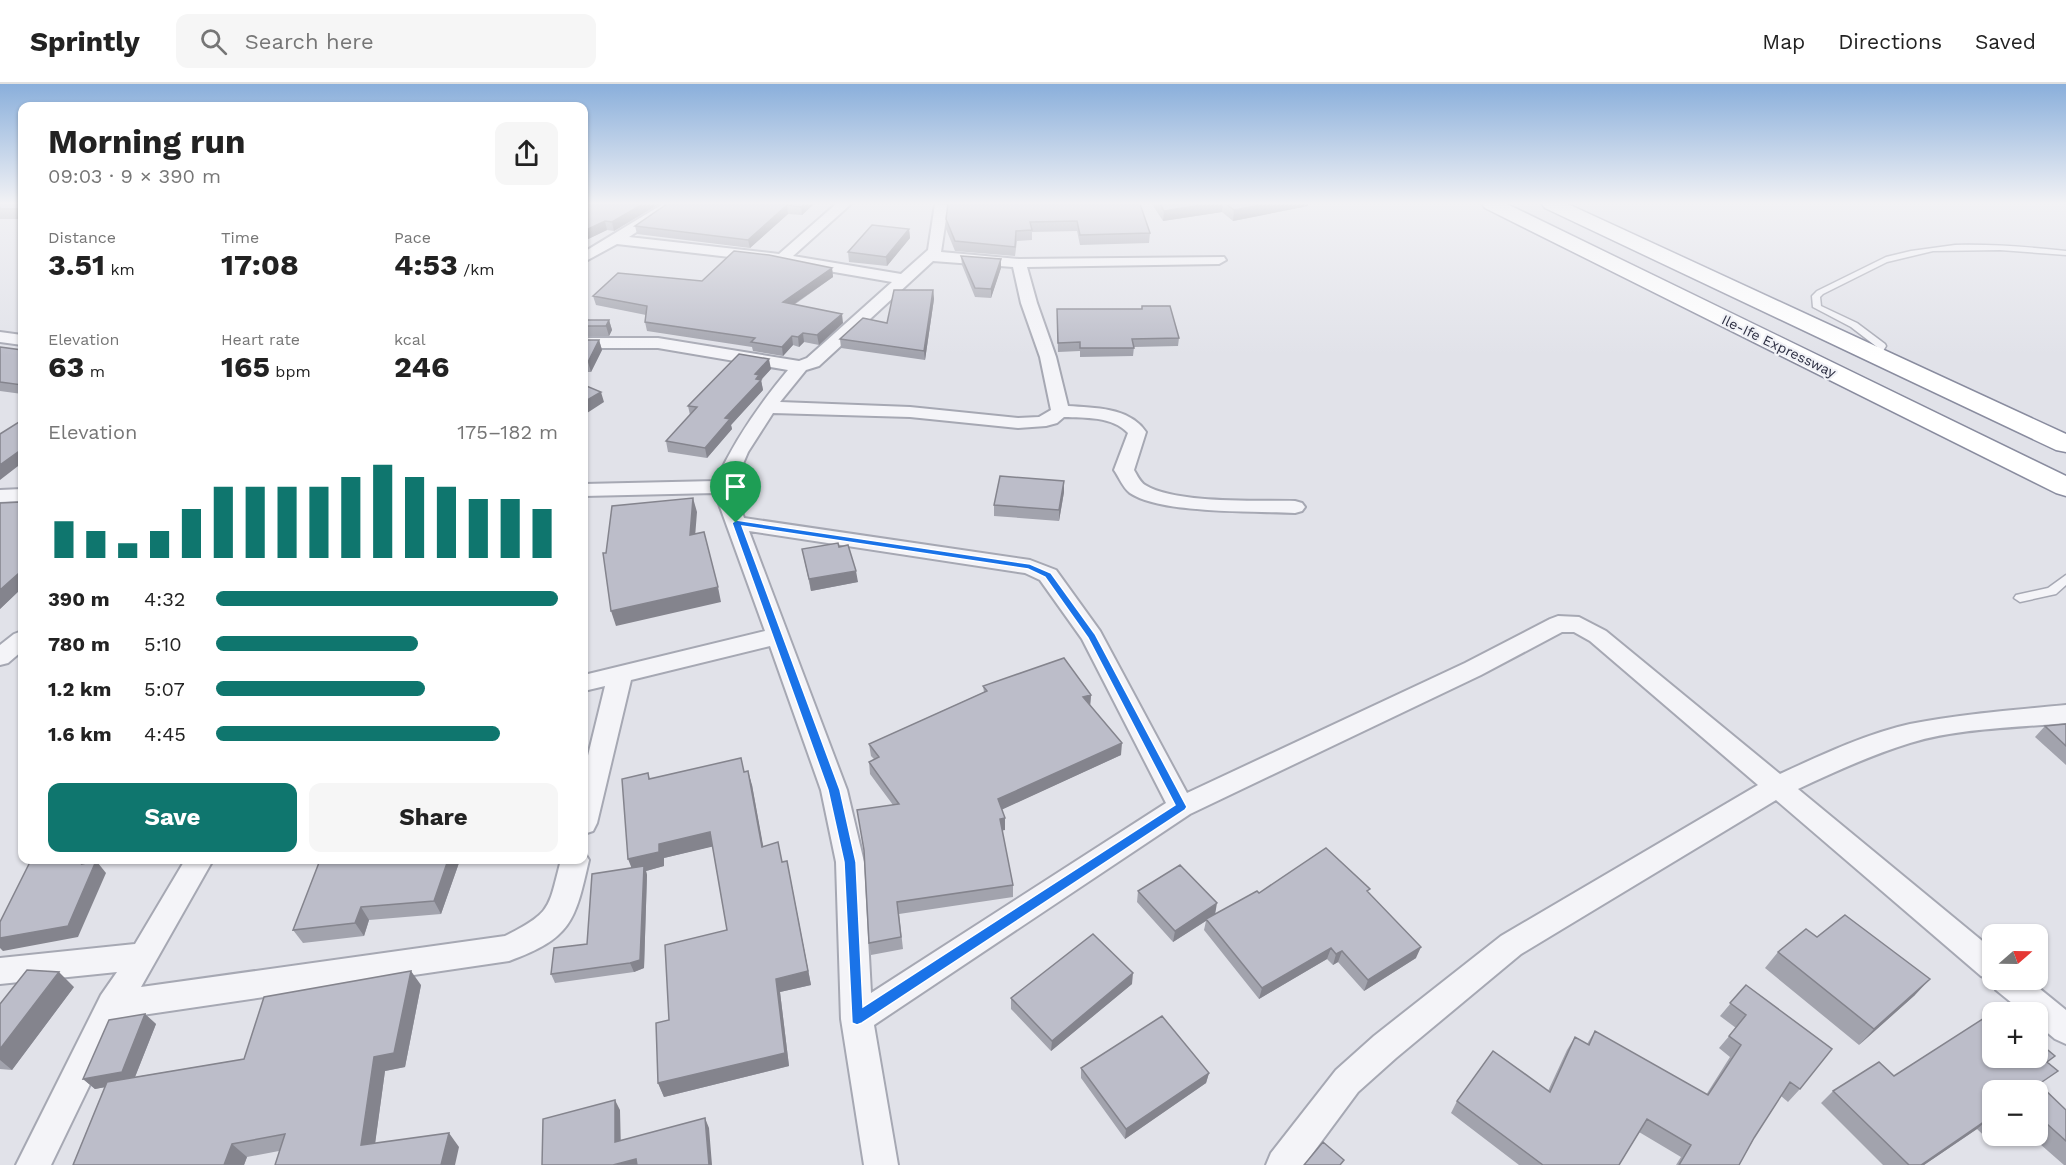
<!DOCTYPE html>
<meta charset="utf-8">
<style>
:root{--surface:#fff;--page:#f6f6f6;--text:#222;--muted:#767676;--line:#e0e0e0;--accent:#0f766e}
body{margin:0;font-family:"Work Sans",sans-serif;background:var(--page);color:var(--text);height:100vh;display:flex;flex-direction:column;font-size:22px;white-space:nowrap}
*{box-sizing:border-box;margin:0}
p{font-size:20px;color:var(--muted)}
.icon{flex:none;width:33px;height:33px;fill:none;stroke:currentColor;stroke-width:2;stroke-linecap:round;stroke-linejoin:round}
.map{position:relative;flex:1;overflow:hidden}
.sheet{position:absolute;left:18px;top:18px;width:570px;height:762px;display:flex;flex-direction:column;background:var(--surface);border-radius:12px;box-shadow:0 2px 4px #0004}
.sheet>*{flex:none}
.needle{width:39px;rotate:70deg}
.buttons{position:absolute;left:1982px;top:840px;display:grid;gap:12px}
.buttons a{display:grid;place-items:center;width:66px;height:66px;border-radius:12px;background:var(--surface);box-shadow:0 2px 4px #0004;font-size:30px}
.pin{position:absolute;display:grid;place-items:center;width:51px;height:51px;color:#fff;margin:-62px -26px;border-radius:50% 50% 50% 0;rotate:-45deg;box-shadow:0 0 6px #0007}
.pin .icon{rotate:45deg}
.round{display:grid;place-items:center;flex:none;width:63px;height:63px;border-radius:12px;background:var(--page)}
.overview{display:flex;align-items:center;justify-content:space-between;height:102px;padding:0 30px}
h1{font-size:33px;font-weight:700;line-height:45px}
.figures{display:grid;grid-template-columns:repeat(3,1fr);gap:9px;height:102px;padding:6px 30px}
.figures div{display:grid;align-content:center}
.figures b{font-size:30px;font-weight:700}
.figures small{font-size:16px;font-weight:400}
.figures p{font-size:16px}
.chart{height:168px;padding:12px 30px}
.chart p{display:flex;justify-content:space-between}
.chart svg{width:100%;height:108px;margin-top:6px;stroke:var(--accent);stroke-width:6}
.action{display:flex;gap:12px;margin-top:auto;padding:12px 30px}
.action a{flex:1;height:69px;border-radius:12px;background:var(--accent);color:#fff;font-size:24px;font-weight:700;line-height:69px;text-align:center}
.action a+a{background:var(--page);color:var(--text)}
ul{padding:0 30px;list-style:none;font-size:20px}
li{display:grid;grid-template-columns:96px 72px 1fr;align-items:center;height:45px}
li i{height:15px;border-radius:8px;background:var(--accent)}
header{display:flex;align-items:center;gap:36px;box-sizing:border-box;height:84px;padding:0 30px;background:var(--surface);border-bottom:2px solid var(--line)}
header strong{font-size:28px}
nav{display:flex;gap:33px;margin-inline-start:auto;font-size:21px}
.search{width:420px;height:54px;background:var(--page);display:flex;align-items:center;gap:15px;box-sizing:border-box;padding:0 21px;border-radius:12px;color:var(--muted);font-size:22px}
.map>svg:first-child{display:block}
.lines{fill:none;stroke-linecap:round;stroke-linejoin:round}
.service-casing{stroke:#a6a8b3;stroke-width:3}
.minor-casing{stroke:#a6a8b3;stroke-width:4}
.trunk-casing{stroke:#898c9f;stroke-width:3}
.service{fill:#f4f4f8;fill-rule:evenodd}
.minor{fill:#f4f4f8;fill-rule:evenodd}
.trunk{fill:#fff;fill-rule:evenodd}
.wall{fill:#a2a3ad}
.shaded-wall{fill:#84848d}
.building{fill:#bcbdc9;stroke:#84848d;stroke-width:1.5}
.route{fill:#1a73e8;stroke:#fff;stroke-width:1.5;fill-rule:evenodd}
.labels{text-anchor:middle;stroke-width:4.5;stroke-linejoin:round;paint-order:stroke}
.far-street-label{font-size:14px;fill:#2a2c40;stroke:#f1f2f7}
</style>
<header>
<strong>Sprintly</strong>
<div class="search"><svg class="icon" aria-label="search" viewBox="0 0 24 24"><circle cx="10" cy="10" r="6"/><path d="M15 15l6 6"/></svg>Search here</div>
<nav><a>Map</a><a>Directions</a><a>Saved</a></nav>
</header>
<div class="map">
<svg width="2066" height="1081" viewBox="0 0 2066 1081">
<rect width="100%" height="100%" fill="#e1e2e9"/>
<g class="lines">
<g class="service-casing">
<path id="service" d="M 1955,161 C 1992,160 2029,163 2066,167 L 2066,171 L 2000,166 L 1933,167 L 1887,178 L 1823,210 L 1820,213 L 1821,222 L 1857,239 L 1885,260 L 1886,262 L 1879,274 L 1876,275 L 1872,272 L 1877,263 L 1851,243 L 1813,223 L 1812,212 L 1817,207 L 1886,173 L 1911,167 Z
M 2066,491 L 2066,501 L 2056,510 L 2020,518 L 2014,514 L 2016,511 L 2048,504 Z"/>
</g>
<g class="minor-casing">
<path id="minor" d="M 663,120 L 679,120 L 629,153 L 779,170 L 836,120 L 851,120 L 793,172 L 901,190 L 928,166 L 935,120 L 948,121 L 941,168 L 1019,175 L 1224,173 L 1226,176 L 1219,180 L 1027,183 L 1037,219 L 1056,273 L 1068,322 C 1095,324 1129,323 1146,348 L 1134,386 C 1137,391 1140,398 1145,401 C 1175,420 1258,416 1295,417 L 1302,419 L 1305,423 L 1302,427 L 1295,429 C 1256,427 1161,430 1130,409 C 1123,404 1119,393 1114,386 L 1128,349 C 1112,332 1085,334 1064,333 L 1057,339 L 1046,342 L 1018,344 L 910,333 L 773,329 L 748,368 L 733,403 L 744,434 L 1030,476 L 1056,486 L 1100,547 L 1187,709 L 1465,579 L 1550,535 L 1558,532 L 1579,533 L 1606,547 L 1780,690 C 1819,672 1868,649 1910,640 C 1961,630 2014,626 2066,621 L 2066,639 C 2015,644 1959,644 1910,659 C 1871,671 1834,688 1798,705 L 1992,865 L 1992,896 L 2029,896 L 2066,926 L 2066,960 L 2055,955 L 2037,940 L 2037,928 L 2023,928 L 1996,906 L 1992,896 L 1981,892 L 1776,716 L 1521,870 L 1396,974 L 1358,1008 L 1304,1081 L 1266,1081 L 1271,1069 L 1336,986 L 1374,952 L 1501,852 L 1758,701 L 1590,557 L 1574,548 L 1562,548 L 1481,591 L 1190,730 L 874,941 L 898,1081 L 864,1081 L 841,935 L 836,778 L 821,706 L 770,562 L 631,596 L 597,739 L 593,747 L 584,750 L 584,688 L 605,602 L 584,607 L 584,591 L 765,547 L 715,409 L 584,412 L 584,400 L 716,397 C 735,355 759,321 788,286 L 658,264 L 584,264 L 584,254 L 658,254 L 799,277 L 807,274 L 892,198 L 782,179 L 617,160 L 584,178 L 584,168 ZM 933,177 L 1013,183 L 1021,219 L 1040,273 L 1051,326 L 1039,333 L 1018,334 L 910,323 L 780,318 L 806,286 L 819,282 ZM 749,447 L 1025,489 L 1040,496 L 1082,555 L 1166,719 L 871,909 L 864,778 L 847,706 Z
M 0,248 L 22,251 L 22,261 L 0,258 Z
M 22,405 L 22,417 L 0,418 L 0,406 Z
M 22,547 L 22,567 L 8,579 L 0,581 L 0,561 L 14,550 Z
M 584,768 L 589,776 C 575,837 572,854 509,877 L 122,934 L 51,1081 L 16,1081 L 101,911 L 117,888 L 0,900 L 0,874 L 135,860 L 185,776 L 213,776 L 141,903 L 505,852 C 553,828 548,824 561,776 L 584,776 Z"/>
</g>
<g class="trunk-casing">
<path id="trunk" d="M 1482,120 L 1507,120 L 2066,392 L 2066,412 L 2056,409 L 1485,124 Z
M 1542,120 L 1568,120 L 2066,350 L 2066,368 L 2056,366 L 1545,124 Z"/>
</g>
<use href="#service" class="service"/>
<use href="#minor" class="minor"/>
<use href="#trunk" class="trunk"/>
</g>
<path class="wall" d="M 0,120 L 22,120 L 22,135 L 0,135 Z
M 584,120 L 659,120 L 614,147 L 607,146 L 584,157 Z
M 667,120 L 814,120 L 802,131 L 788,130 L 750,164 L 637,150 L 635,142 Z
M 1140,120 L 1150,149 L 1149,159 L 1080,161 L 1077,147 L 1032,148 L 1032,156 L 1017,157 L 1015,172 L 955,167 L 946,145 L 946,135 Z
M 1152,120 L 1308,120 L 1308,122 L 1233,137 L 1222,128 L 1163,137 Z
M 909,145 L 910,154 L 887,182 L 849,178 L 848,168 Z
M 961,172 L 1001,175 L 1001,184 L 991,214 L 975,213 L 962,181 Z
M 832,184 L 833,193 L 794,221 L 843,239 L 819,261 L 804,258 L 799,263 L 793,261 L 783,272 L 753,267 L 752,263 L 647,247 L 645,238 L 646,231 L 596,221 L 593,212 L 702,197 Z
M 933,206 L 934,215 L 925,276 L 841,264 L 840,255 L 887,239 Z
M 1142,222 L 1179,254 L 1178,262 L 1134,263 L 1133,272 L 1080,273 L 1080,267 L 1058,268 L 1057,225 L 1142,225 Z
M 584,236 L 609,236 L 612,246 L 609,252 L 584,252 Z
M 584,256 L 599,256 L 602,266 L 591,288 L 584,288 Z
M 0,263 L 22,266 L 22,310 L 0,307 Z
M 771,285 L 761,296 L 763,306 L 731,341 L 732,345 L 707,374 L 668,368 L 666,357 L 690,331 L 688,322 Z
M 1064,408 L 1059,437 L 994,432 L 994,421 Z
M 22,418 L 22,504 L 0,525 Z
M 839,463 L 858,498 L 811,507 L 802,465 Z
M 983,602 L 1091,611 L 1090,622 L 1121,671 L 1002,725 L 1005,746 L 1002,746 L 1013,801 L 1013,813 L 899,830 L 903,865 L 871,871 L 869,859 L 893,721 L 870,690 L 869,678 L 874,675 L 871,672 L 869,660 L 984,608 Z
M 2066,640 L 2066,681 L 2035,653 L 2045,642 Z
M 745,688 L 752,701 L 763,763 L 783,778 L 787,777 L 811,901 L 780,908 L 789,982 L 664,1013 L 658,999 L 669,936 L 727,846 L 713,762 L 664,774 L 664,782 L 646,787 L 647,791 L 644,884 L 634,888 L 555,899 L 551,890 L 587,860 L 631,784 L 648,689 L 650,695 Z
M 460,776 L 441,830 L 369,836 L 364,852 L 303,859 L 293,846 Z
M 1138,807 L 1215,830 L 1259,809 L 1369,809 L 1416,874 L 1364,907 L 1338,878 L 1333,881 L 1327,875 L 1259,915 L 1204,846 L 1206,837 L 1173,858 L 1137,818 Z
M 1817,853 L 1915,911 L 1859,961 L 1765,884 L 1778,868 Z
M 1132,900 L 1051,967 L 1011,925 L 1011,914 Z
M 421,901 L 405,983 L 385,987 L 375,1059 L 459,1063 L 279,1067 L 247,1073 L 244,1081 L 73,1081 L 105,1003 L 95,1005 L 83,995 L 145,930 L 156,940 L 135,993 L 244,975 Z
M 1746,901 L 1800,1005 L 1788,1018 L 1781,1012 L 1754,1054 L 1739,1081 L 1676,1081 L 1681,1073 L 1639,1048 L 1619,1081 L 1519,1081 L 1451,1029 L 1457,1017 L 1548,1007 L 1567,966 L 1575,953 L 1587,960 L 1595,947 L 1706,1011 L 1730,973 L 1719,964 L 1736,944 L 1720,932 Z
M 74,903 L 12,986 L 0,985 L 0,920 Z
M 2047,979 L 2040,1001 L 2066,1026 L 2066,1081 L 2064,1081 L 2031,1052 L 2037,1052 L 2037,1006 L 1992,1006 L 1992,1052 L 2007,1052 L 1994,1061 L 1977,1045 L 1924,1081 L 1883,1081 L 1821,1019 L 1833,1007 L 1894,992 Z
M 1081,984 L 1209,989 L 1206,999 L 1125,1055 L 1081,994 Z"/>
<path class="shaded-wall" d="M 643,120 L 659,120 L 614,147 L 612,138 Z
M 804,120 L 814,120 L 802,131 L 801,123 Z
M 1207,120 L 1223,120 L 1222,128 L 1163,137 L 1164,127 Z
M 1266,120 L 1308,120 L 1308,122 L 1233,137 L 1234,126 Z
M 787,121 L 788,130 L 750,164 L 748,156 Z
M 605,137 L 607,146 L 584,157 L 584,147 Z
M 909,145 L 910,154 L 887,182 L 886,173 Z
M 1001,175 L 1001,184 L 991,214 L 991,205 Z
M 832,184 L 833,193 L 784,227 L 783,218 Z
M 933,206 L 934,215 L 925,276 L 924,267 Z
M 842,230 L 843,239 L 819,261 L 817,251 Z
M 609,236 L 612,246 L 609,252 L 606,242 Z
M 803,249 L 804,258 L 799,263 L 798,253 Z
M 792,252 L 793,261 L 783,272 L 782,263 Z
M 599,256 L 602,266 L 591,288 L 588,278 Z
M 769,275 L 771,285 L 760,297 L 761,296 L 763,306 L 731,341 L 732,345 L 707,374 L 705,364 L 755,290 Z
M 601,308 L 604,318 L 584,331 L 584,318 Z
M 22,365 L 22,379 L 0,396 L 0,381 Z
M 1064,397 L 1064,408 L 1059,437 L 1059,426 Z
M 693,414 L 697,428 L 694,466 L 690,451 Z
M 856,487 L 858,498 L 811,507 L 809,495 Z
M 18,490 L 22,496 L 22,504 L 0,525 L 0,506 Z
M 718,503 L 721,518 L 616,542 L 611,527 Z
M 1091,611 L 1090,623 L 1083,613 Z
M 1122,659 L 1121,671 L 999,727 L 998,715 Z
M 748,687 L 752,701 L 766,777 L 762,763 Z
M 1005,734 L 1005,746 L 1000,747 L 1000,735 Z
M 710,748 L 715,762 L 664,774 L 664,782 L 646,787 L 647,791 L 644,884 L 634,888 L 630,879 L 634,790 L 628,775 L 659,760 Z
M 84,776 L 99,776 L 98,779 L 106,789 L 78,853 L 3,867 L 0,864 L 0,854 L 82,780 Z
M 448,776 L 460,776 L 441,830 L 434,817 Z
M 787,777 L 811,901 L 780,908 L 789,982 L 664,1013 L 658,999 L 776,895 Z
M 1217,819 L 1215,831 L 1173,858 L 1175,847 Z
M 361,823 L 369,836 L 364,852 L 355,839 Z
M 1421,863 L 1416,874 L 1364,907 L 1368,896 Z
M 1331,864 L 1327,875 L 1259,915 L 1262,904 Z
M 1342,867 L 1338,878 L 1333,881 L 1336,870 Z
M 411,887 L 421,901 L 405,983 L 385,987 L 373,1075 L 361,1061 L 374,973 Z
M 59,888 L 74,903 L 12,986 L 0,976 L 0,965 Z
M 1133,889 L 1132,900 L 1051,967 L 1052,957 Z
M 1930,895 L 1915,911 L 1859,961 L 1874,945 Z
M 145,930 L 156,940 L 133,998 L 95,1005 L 83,995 Z
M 1209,989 L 1206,999 L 1125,1055 L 1126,1045 Z
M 615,1016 L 620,1026 L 621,1068 L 615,1058 Z
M 1991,1033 L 1977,1045 L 1924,1081 L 1921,1081 Z
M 705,1034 L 709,1044 L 712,1081 L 709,1081 Z
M 449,1049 L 459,1063 L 455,1081 L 441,1081 Z
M 232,1060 L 247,1073 L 244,1081 L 224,1081 Z
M 636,1075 L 640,1081 L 613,1081 Z"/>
<path class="building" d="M 0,120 L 22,120 L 22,125 L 0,125 Z
M 584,120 L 643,120 L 612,138 L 605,137 L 584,147 Z
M 667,120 L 804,120 L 801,123 L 787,121 L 748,156 L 635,142 Z
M 948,120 L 1140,120 L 1150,149 L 1080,151 L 1077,137 L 1030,138 L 1032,146 L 1016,147 L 1015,163 L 955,157 L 946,135 Z
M 1160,120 L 1207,120 L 1164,127 Z
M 1226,120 L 1266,120 L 1234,126 Z
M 872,141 L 909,145 L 886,173 L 848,168 Z
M 734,167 L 769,171 L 832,184 L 783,218 L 842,230 L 817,251 L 803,249 L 798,253 L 792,252 L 782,263 L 751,258 L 755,254 L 645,238 L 647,222 L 593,212 L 618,189 L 702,197 Z
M 961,172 L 1001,175 L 991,205 L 975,204 Z
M 894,206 L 933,206 L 924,267 L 840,255 L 863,234 L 887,239 Z
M 1142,222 L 1170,222 L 1179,254 L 1132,255 L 1134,264 L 1080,264 L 1080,258 L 1058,259 L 1057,225 L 1142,225 Z
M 584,236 L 609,236 L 606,242 L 584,242 Z
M 584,256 L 599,256 L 588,278 L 584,278 Z
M 0,263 L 22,266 L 22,301 L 0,298 Z
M 739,270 L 769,275 L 755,290 L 759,291 L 756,295 L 761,296 L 725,334 L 730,335 L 705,364 L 666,357 L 697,323 L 688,322 Z
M 584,301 L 601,308 L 584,318 Z
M 22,336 L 22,365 L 0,381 L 0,350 Z
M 1000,392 L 1064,397 L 1059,426 L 994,421 Z
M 693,414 L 690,451 L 704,448 L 718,503 L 611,527 L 603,469 L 606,469 L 612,422 Z
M 22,418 L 22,489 L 18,490 L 0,506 L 0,419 Z
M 838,459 L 839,463 L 848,461 L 856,487 L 809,495 L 802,465 Z
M 1064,574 L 1091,611 L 1083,613 L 1122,659 L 998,715 L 1005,734 L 1000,735 L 1013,801 L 897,818 L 901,853 L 869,859 L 864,766 L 857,726 L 899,720 L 869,678 L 879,673 L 869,660 L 987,607 L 983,602 Z
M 2066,640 L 2066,662 L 2045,642 Z
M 741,674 L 744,688 L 748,687 L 762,763 L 778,758 L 782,778 L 787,777 L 808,887 L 776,895 L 785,969 L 658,999 L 656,939 L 669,936 L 665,861 L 727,846 L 710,748 L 659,760 L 659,768 L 628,775 L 622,695 L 648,689 L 649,695 Z
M 1326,764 L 1370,805 L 1367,807 L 1421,863 L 1368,896 L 1342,867 L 1336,870 L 1331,864 L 1262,904 L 1206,835 L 1257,807 L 1259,809 Z
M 31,776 L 84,776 L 82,780 L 96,777 L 68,842 L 0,854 L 0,838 Z
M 320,776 L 448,776 L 434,817 L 361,823 L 355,839 L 293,846 Z
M 1180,781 L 1217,819 L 1175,847 L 1138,807 Z
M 644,782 L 640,876 L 630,879 L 551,890 L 554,864 L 587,860 L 592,790 Z
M 1845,831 L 1930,895 L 1874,945 L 1778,868 L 1806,845 L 1817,853 Z
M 1093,850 L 1133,889 L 1052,957 L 1011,914 Z
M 27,886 L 59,888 L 0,965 L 0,920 Z
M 411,887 L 394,969 L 374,973 L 361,1061 L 449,1049 L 441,1081 L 275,1081 L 285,1050 L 232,1060 L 224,1081 L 73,1081 L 107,998 L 244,975 L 264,913 Z
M 1746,901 L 1832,965 L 1800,1005 L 1790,998 L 1754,1054 L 1739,1081 L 1679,1081 L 1691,1061 L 1647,1035 L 1619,1081 L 1543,1081 L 1457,1017 L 1493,967 L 1550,1008 L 1575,953 L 1589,961 L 1595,947 L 1708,1011 L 1741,961 L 1729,952 L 1746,931 L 1730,919 Z
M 1999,925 L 2003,928 L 1993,928 Z
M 1992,929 L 1992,974 L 2037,974 L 2037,957 L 2055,972 L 2047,978 L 2058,987 L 2039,1000 L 2066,1026 L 2066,1057 L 2037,1031 L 2037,1006 L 1992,1006 L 1992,1034 L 1991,1033 L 1921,1081 L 1909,1081 L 1833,1007 L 1879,978 L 1894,992 Z
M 145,930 L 122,988 L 83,995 L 109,936 Z
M 1162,932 L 1209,989 L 1126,1045 L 1081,984 Z
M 615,1016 L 615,1058 L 705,1034 L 709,1081 L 637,1081 L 636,1075 L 613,1081 L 542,1081 L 543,1035 Z
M 1323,1058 L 1344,1076 L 1340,1081 L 1304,1081 Z"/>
<linearGradient id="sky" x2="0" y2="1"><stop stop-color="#8aafdb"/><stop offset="0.44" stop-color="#f2f2f5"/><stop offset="1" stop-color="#f2f2f5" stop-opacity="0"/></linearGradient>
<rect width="2066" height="271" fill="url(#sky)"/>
<path class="route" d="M 736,436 L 1030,480 L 1051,489 L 1095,550 L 1187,723 L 1185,726 L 862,939 L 857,941 L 852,939 L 844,778 L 828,706 L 732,439 ZM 742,442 L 1028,485 L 1045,493 L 1088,554 L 1175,721 L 863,923 L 856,778 L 840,706 Z"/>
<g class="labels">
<g class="far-street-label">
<text transform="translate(1779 262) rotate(26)" y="5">Ile-Ife Expressway</text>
</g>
</g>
</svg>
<div class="buttons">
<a><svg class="needle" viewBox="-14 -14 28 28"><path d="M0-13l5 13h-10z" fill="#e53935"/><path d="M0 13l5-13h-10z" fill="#767676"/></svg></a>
<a>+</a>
<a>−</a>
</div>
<div class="pin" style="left:736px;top:439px;background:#1e9e55"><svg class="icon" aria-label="arrive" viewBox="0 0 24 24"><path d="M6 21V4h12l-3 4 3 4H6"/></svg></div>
<section class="sheet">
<div class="overview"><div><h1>Morning run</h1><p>09:03 · 9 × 390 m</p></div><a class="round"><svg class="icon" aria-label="share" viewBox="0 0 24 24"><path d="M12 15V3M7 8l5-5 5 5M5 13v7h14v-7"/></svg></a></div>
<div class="figures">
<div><p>Distance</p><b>3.51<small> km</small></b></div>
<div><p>Time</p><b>17:08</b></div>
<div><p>Pace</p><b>4:53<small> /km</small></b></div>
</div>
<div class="figures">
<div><p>Elevation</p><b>63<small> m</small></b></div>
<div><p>Heart rate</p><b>165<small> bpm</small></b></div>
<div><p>kcal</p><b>246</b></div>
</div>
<div class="chart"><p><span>Elevation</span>175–182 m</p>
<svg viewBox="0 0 160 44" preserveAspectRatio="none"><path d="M5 44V29M15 44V33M25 44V38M35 44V33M45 44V24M55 44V15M65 44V15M75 44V15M85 44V15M95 44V11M105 44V6M115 44V11M125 44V15M135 44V20M145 44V20M155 44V24"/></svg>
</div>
<ul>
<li><b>390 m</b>4:32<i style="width:100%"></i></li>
<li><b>780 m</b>5:10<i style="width:59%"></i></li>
<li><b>1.2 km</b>5:07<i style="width:61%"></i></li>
<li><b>1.6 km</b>4:45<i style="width:83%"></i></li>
</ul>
<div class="action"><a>Save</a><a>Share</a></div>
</section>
</div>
